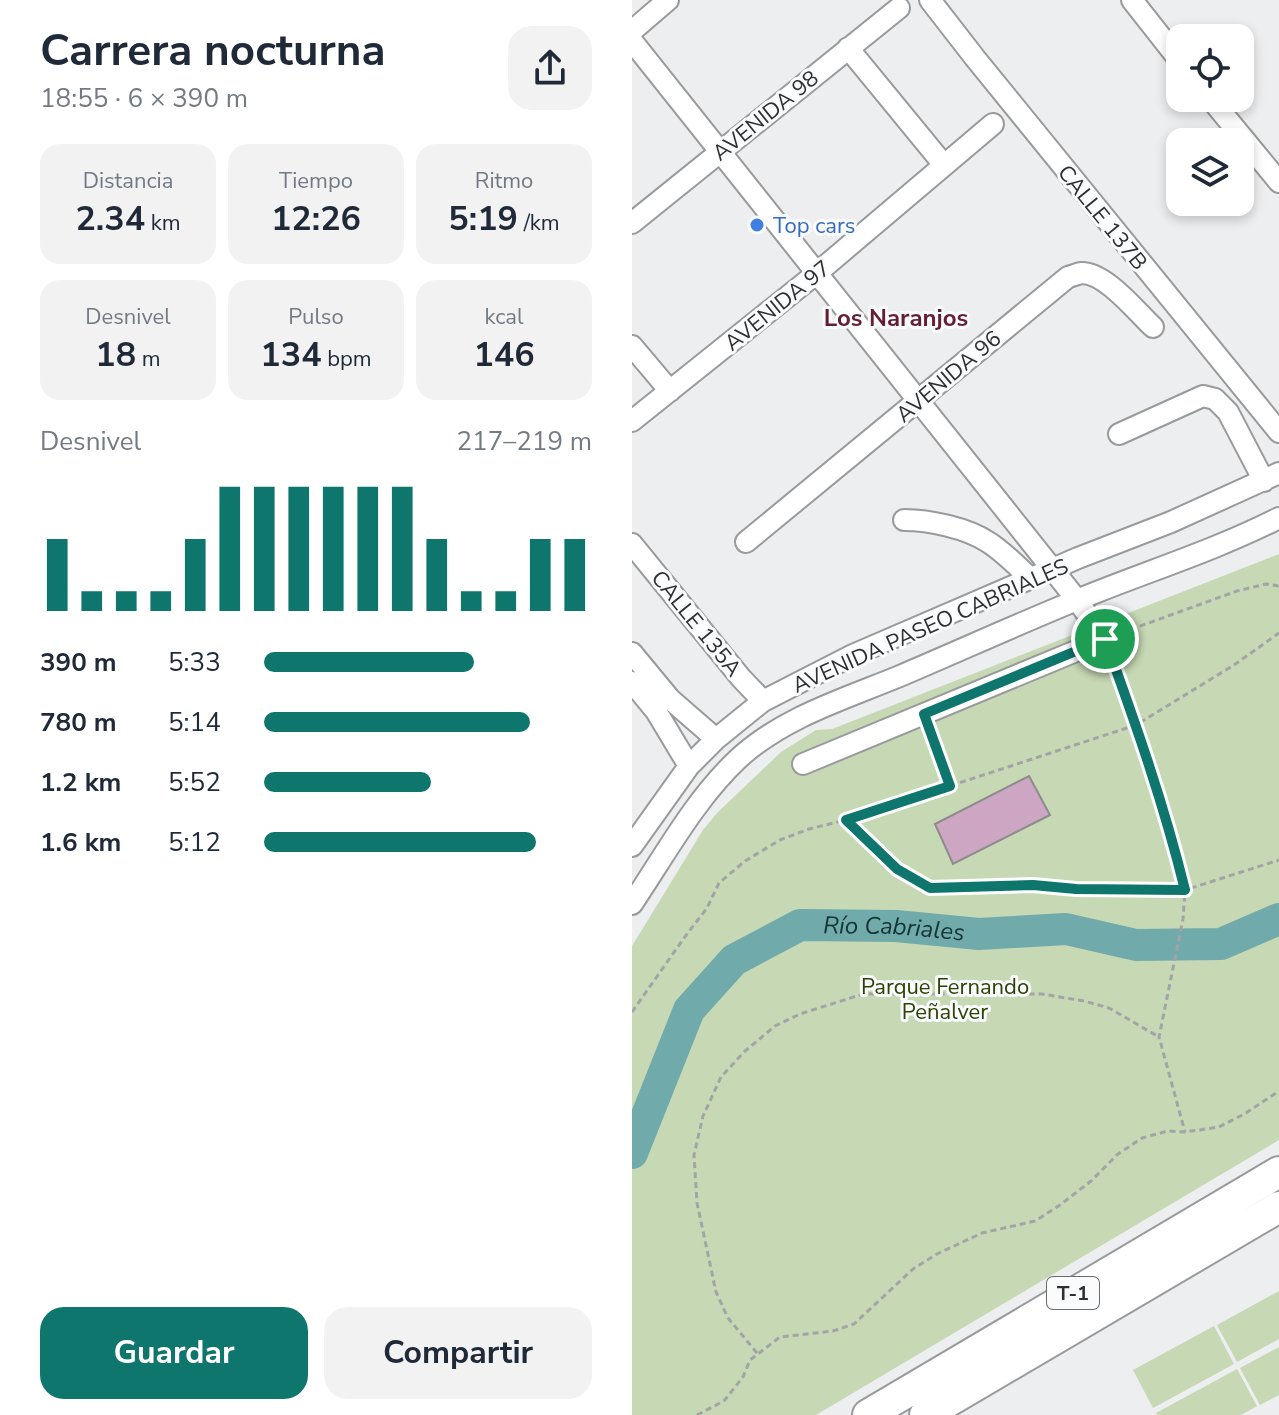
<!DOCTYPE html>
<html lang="es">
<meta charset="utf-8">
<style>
:root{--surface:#fff;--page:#f2f2f3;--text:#1f2937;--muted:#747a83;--accent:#0f766e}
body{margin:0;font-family:"Nunito Sans",sans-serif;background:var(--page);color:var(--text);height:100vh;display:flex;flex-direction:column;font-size:30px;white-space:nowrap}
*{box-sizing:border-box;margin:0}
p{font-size:26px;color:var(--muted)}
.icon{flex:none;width:44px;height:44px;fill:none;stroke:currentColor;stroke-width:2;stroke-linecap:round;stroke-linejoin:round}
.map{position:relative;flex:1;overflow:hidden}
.panel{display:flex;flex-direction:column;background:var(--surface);width:632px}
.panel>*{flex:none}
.fabs{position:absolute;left:534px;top:24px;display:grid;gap:16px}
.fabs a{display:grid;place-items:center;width:88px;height:88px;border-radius:16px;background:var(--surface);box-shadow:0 4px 12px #0003;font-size:40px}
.pin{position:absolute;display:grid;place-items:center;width:68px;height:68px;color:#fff;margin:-34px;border:4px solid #fff;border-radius:50%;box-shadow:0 2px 8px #0007}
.round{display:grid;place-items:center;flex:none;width:84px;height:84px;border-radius:24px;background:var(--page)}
.head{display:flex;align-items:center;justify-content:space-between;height:136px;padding:0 40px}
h1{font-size:44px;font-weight:700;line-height:60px}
.stats{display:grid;grid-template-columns:repeat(3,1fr);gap:12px;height:136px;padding:8px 40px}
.stats div{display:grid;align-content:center;border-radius:20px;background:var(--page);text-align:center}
.stats b{font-size:34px;font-weight:700}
.stats small{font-size:22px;font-weight:400}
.stats p{font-size:22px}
.chart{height:224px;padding:16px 40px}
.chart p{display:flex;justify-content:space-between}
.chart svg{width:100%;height:144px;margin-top:8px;stroke:var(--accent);stroke-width:6}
.button{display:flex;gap:16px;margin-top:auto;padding:16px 40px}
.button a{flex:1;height:92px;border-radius:24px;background:var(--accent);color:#fff;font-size:32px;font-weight:700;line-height:92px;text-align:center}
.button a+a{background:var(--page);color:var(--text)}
ul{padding:0 40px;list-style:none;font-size:26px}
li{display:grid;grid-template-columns:128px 96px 1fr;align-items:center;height:60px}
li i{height:20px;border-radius:10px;background:var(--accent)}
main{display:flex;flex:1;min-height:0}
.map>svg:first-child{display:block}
.green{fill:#c7d8b4}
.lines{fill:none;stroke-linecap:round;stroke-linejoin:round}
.river{stroke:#71aaaa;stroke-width:32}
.building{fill:#cca6c2;stroke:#8d8b8c;stroke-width:2}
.minor-casing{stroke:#989a9c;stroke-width:24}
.highway-casing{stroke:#989a9c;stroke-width:34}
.path{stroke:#a3a4a5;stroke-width:3;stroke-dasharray:6 4;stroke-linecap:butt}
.minor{stroke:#fff;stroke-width:20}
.highway{stroke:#fff;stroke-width:30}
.route-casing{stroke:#fff;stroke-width:16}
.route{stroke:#0f766e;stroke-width:10}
.shop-dot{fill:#3f7fe0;stroke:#f9fbfd;stroke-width:3}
.labels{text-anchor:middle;stroke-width:6;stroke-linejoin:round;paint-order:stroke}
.shield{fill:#f9fbfd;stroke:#6b6c6e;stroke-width:2}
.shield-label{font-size:20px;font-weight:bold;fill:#2e2f30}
.street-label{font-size:22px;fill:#2e2f30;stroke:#f9fbfd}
.shop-label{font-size:22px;fill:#366cbe;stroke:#f9fbfd;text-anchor:start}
.park-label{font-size:22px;fill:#2d4202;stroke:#f9fbfd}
.neighbourhood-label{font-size:24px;font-weight:bold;fill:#641f32;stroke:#f9fbfd}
.water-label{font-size:24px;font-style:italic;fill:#163434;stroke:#f9fbfd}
</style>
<main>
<section class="panel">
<div class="head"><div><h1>Carrera nocturna</h1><p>18:55 · 6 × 390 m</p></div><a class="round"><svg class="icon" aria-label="share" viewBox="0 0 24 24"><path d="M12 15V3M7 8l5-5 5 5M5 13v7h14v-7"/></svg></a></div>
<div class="stats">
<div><p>Distancia</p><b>2.34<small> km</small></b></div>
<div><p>Tiempo</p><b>12:26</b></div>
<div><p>Ritmo</p><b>5:19<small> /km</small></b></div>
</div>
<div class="stats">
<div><p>Desnivel</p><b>18<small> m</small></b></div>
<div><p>Pulso</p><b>134<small> bpm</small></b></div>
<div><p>kcal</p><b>146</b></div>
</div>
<div class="chart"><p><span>Desnivel</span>217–219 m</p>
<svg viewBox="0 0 160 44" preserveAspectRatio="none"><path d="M5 44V22M15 44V38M25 44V38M35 44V38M45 44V22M55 44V6M65 44V6M75 44V6M85 44V6M95 44V6M105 44V6M115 44V22M125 44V38M135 44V38M145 44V22M155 44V22"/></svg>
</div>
<ul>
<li><b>390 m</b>5:33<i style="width:64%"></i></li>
<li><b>780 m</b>5:14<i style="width:81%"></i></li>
<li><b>1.2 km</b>5:52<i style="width:51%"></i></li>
<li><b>1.6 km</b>5:12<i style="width:83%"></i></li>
</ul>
<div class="button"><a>Guardar</a><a>Compartir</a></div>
</section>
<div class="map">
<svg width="647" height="1415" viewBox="0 0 647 1415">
<rect width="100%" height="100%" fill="#eceeef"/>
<path class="green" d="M 647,554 L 647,1140 L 184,1415 L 0,1415 L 0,946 L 71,830 L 86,812 L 149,752 L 184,730 L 200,729 Z
M 647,1291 L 647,1339 L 605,1362 L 585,1325 Z
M 582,1326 L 602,1364 L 521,1408 L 501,1370 Z
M 647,1347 L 647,1395 L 628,1405 L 608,1368 Z
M 605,1369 L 625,1406 L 609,1415 L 526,1415 L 524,1413 Z"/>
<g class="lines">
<path class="river" id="s1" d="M 0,1153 L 57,1010 L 102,960 L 168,925 L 264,926 L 347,934 L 434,929 L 504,945 L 589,944 L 647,919"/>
</g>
<path class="building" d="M 397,776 L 418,815 L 321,864 L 303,824 Z"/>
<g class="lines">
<g class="minor-casing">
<path id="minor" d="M 298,0 L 343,58 L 647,432
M 500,0 L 548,61
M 0,31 L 36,0
M 0,41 L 445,600 L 473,639 L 171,764
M 216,48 L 312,165
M 578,98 L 647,182
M 0,223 L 267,8
M 0,346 L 38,391
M 0,421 L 185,273 L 361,124
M 487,434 L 571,396 L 583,399 L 596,412 L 632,481
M 272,520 C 297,520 335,528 356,542 C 372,552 385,566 399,579
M 114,542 L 436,277 C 440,276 445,274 449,273 C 473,272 504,311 521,327
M 0,544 L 109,678 L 131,701
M 0,653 L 38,699 L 84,739
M 0,682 L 24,711 L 57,766
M 0,846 L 57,766 L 84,739 L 131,701 L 221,655 L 446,558 L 539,522 L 647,473
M 0,904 C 33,855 63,799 107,758 C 152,717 212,699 268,676 C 327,651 386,624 445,600 C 513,572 582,551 647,518"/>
</g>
<g class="highway-casing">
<path id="highway" d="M 236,1415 L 647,1172
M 293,1415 L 647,1207"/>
</g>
<path class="path" d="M 489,633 L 605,591 L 634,584 L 647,586
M 480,657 L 504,725 L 541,839 L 553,890 L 551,919 L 527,1037 L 553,1132
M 299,733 L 318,786
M 214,820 L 504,725 L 602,665 L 647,633
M 0,1012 L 52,938 L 75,908 L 87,883 L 113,861 L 148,840 L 177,829 L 214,820 L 265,869 L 298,888 L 401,885 L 444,889 L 553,890 L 647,860
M 125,1353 L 96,1318 L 84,1292 L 65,1203 L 62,1155 L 71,1116 L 89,1077 L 112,1052 L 143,1026 L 168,1014 L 231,994 L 410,994 L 452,1001 L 477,1008 L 527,1037
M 65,1415 L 92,1401 L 111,1377 L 118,1360 L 148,1337 L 201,1331 L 222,1324 L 281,1269 L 305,1254 L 350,1233 L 403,1221 L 428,1205 L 459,1181 L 486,1154 L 510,1138 L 536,1131 L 553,1132 L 587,1127 L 614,1113 L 647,1091"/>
<use href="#minor" class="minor"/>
<use href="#highway" class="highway"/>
</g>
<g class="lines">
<g class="route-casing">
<path id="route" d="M 473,639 C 503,722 532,804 553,890 L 444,889 L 401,885 L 298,888 L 265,869 L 214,820 L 318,786 L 292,714 Z"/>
</g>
<use href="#route" class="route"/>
</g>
<circle class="shop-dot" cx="125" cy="225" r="8"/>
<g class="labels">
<rect class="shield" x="415" y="1277" width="52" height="32" rx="6"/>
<g class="shield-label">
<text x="441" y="1300">T-1</text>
</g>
<g class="street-label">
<text transform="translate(133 115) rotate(-39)" y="8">AVENIDA 98</text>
<text transform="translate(471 217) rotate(51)" y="8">CALLE 137B</text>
<text transform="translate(145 305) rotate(-39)" y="8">AVENIDA 97</text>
<text transform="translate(316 376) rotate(-40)" y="8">AVENIDA 96</text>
<text transform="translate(65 623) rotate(51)" y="8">CALLE 135A</text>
<text transform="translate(298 625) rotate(-24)" y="8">AVENIDA PASEO CABRIALES</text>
</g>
<g class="shop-label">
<text x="141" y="233">Top cars</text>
</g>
<g class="park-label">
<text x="313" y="994">Parque Fernando<tspan x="313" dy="25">Peñalver</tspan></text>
</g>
<g class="neighbourhood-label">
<text x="264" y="326">Los Naranjos</text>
</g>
<g class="water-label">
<text dy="8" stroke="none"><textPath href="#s1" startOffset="390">Río Cabriales</textPath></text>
</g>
</g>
</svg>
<div class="fabs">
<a><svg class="icon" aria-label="locate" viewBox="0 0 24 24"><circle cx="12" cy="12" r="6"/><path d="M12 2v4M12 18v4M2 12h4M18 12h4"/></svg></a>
<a><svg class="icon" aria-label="layers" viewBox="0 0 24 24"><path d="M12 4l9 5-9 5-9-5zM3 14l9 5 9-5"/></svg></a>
</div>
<div class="pin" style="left:473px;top:639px;background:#1e9e55"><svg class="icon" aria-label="arrive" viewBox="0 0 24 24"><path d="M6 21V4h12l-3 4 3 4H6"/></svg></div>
</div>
</main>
